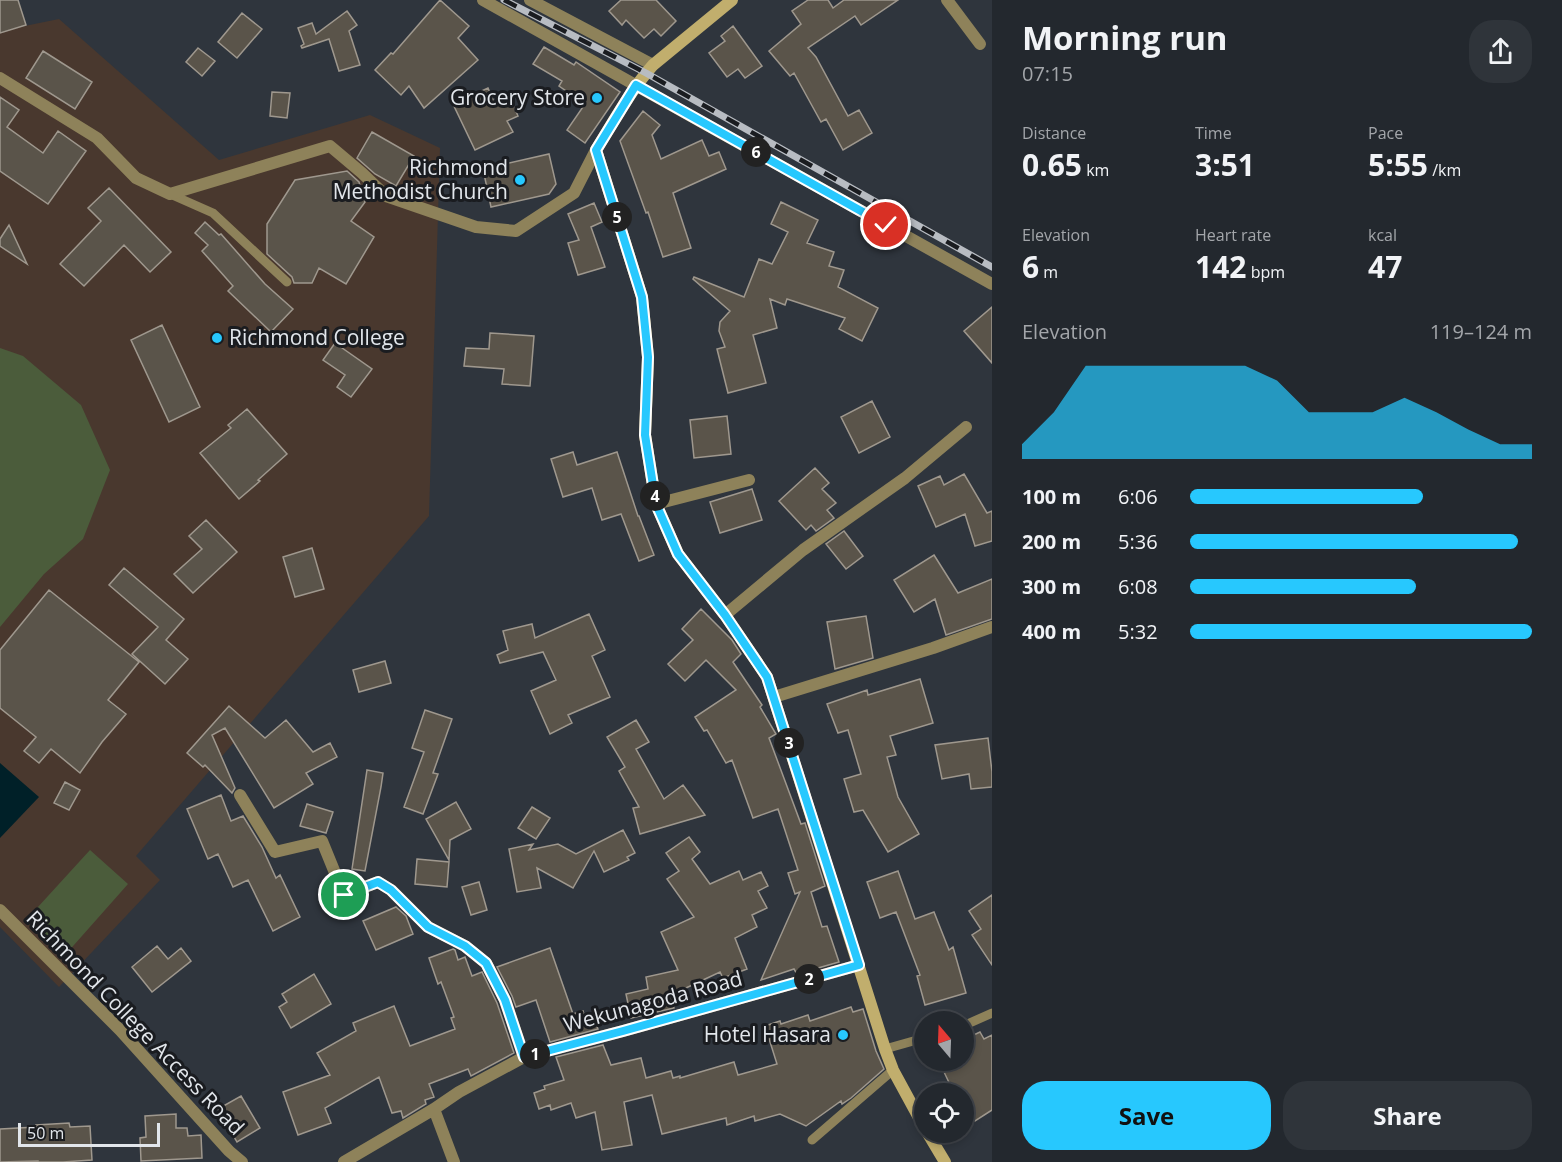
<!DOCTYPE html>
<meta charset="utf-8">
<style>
:root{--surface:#23282e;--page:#2f343a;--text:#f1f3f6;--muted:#a3a6aa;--line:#40444a;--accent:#27c8fe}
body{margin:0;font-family:"Open Sans",sans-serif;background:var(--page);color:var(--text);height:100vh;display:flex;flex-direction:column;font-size:22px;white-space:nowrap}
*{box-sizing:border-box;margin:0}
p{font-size:20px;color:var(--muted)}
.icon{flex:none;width:33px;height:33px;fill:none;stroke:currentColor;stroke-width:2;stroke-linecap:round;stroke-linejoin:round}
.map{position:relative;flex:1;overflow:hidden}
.details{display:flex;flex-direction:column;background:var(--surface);width:570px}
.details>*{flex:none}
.needle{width:39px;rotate:341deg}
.buttons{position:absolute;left:914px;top:1011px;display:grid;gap:12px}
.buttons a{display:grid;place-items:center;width:60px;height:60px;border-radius:50%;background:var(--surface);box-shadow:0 3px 9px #0003,0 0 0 2px var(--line);font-size:30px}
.scale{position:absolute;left:18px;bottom:15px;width:142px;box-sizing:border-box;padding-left:6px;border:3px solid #e2e6eb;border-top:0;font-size:16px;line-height:21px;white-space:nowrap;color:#e2e6eb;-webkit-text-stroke:4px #1a1c20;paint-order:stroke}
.pin{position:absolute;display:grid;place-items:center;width:51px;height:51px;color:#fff;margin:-26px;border:3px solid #fff;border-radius:50%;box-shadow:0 2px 6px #0007}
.km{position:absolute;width:30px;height:30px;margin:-15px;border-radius:50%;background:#222;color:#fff;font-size:16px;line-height:30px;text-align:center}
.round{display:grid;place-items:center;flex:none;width:63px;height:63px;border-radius:24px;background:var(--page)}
.summary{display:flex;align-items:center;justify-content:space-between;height:102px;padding:0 30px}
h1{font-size:33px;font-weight:700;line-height:45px}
.figures{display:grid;grid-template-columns:repeat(3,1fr);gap:9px;height:102px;padding:6px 30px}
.figures div{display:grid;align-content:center}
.figures b{font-size:30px;font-weight:700}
.figures small{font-size:16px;font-weight:400}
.figures p{font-size:16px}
.chart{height:168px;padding:12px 30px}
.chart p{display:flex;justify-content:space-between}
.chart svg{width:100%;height:108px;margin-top:6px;fill:var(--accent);opacity:.7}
.cta{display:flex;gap:12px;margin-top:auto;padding:12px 30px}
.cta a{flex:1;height:69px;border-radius:24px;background:var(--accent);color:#111;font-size:24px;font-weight:700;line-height:69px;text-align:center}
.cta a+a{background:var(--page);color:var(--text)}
ul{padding:0 30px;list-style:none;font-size:20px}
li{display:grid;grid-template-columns:96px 72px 1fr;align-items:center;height:45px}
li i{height:15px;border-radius:8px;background:var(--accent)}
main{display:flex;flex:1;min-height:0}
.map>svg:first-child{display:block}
.education{fill:#49382e}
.green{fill:#4b5c3b}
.water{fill:#002028}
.building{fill:#5a544a;stroke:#9f988e;stroke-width:1.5}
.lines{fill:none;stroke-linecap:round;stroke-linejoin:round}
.lane{stroke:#8e825a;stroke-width:9}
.street{stroke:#8e825a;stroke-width:12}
.secondary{stroke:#c1ae6d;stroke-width:12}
.rail-casing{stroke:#b8bcc2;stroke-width:7}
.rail{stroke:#1a1c20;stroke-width:4.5;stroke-dasharray:14;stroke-linecap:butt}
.route-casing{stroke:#fff;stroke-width:12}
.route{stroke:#27c8fe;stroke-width:8}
.poi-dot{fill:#27c8fe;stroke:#1a1c20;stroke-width:2}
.labels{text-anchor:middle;stroke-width:6;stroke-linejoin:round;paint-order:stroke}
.poi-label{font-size:21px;fill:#e2e6eb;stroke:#1a1c20;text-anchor:end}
.street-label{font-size:21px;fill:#e2e6eb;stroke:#1a1c20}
</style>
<main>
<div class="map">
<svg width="992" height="1162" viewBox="0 0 992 1162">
<rect width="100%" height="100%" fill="#2f353d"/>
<path class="education" d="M 59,19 L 219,160 L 370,115 L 440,148 L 429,516 L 136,856 L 160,880 L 59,987 L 0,927 L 0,31 Z"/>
<path class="green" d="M 0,348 L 23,356 L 81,405 L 110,470 L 83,539 L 44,574 L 0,627 Z
M 90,850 L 128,884 L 66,954 L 27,919 Z"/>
<path class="water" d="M 0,763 L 39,797 L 0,838 Z"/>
<path class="building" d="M 0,0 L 18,0 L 26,25 L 0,33 Z
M 440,0 L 469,26 L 458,38 L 478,60 L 424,108 L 409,86 L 401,95 L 375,70 L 391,53 L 393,54 Z
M 621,0 L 656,0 L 676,21 L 661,36 L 654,29 L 644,38 L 626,20 L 622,25 L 609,11 Z
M 808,0 L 828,0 L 833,8 L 844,0 L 898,0 L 861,25 L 855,16 L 808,48 L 816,57 L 848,116 L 859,110 L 872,133 L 843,150 L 826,119 L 821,122 L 794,73 L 790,76 L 769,51 L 801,24 L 792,11 Z
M 347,11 L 357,25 L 349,31 L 360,65 L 339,71 L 329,39 L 302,48 L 301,46 L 304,44 L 298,28 L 312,23 L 316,34 Z
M 242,13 L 262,29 L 237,58 L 218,42 Z
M 733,26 L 762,66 L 745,78 L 738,69 L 727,77 L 709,53 L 725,41 L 721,36 Z
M 544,47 L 574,65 L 576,62 L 620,92 L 585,143 L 567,130 L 585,104 L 559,86 L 562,81 L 533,64 Z
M 198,48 L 215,61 L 202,76 L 186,62 Z
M 43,51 L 92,82 L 75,109 L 26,78 Z
M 488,88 L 494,102 L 509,95 L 518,116 L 507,121 L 513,132 L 475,150 L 453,104 Z
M 272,92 L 290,93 L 287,118 L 270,116 Z
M 0,97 L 19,110 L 7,127 L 43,153 L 58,131 L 86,151 L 48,204 L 0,171 Z
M 643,111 L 660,125 L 652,135 L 661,159 L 702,140 L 709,156 L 719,152 L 726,169 L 673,193 L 691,248 L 663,257 L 648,212 L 646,213 L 620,141 Z
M 372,132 L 414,156 L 396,186 L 375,174 L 357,158 Z
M 549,154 L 556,184 L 549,194 L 491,207 L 483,169 Z
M 347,171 L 359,182 L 365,202 L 351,221 L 374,237 L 346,284 L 319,268 L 312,283 L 294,283 L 292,277 L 267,254 L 267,224 L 295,180 Z
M 109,188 L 171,252 L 150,272 L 124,245 L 84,286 L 60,264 L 101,221 L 88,208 Z
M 781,202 L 818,220 L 807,243 L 834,252 L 829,266 L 844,270 L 838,287 L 878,308 L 862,341 L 839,329 L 845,318 L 787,299 L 785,305 L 770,299 L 777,328 L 753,335 L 766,383 L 728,393 L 717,349 L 725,347 L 719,331 L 720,322 L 730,311 L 693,279 L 694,277 L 744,297 L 759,259 L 772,264 L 788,232 L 771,224 Z
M 594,203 L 602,222 L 591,227 L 605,267 L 578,275 L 568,243 L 579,240 L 568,214 Z
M 205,222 L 219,235 L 221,234 L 265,284 L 293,309 L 271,332 L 228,291 L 233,286 L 202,251 L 208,245 L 195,233 Z
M 9,225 L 27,264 L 0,246 L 0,239 Z
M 992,307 L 992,363 L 964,331 Z
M 162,325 L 200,407 L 169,422 L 131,340 Z
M 490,333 L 534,336 L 530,386 L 502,384 L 504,369 L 464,366 L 466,348 L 489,349 Z
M 335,343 L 372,369 L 351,397 L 337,387 L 345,375 L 323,360 Z
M 872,401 L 890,437 L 859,453 L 841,417 Z
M 247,409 L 287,454 L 258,480 L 260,481 L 239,499 L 200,453 L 231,428 L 228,425 Z
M 727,416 L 731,454 L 694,458 L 690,420 Z
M 573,452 L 577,465 L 617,452 L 638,516 L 639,516 L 654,555 L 639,561 L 621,514 L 602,520 L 592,488 L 563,497 L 551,459 Z
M 815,468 L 829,483 L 822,489 L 836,503 L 827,510 L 834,518 L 816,531 L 811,525 L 806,530 L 779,501 Z
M 964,474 L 987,513 L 992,511 L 992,541 L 975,546 L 965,514 L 936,527 L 918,486 L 940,476 L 944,485 Z
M 752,489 L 762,520 L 720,533 L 710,502 Z
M 206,520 L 237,552 L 193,593 L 174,574 L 202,549 L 189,536 Z
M 844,531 L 863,556 L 846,569 L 826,544 Z
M 312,548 L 324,589 L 295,597 L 283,557 Z
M 934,555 L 958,593 L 992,579 L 992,619 L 946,635 L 935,599 L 914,612 L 894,580 Z
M 124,568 L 184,619 L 166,640 L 188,659 L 165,684 L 132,654 L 158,627 L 109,585 Z
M 49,590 L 139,662 L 108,700 L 126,714 L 102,742 L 80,773 L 51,749 L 39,763 L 24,751 L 36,737 L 0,708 L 0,650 Z
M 701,609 L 732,640 L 741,654 L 733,662 L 762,705 L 760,707 L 776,734 L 769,738 L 801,824 L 805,823 L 825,886 L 811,892 L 822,927 L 827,926 L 839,962 L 797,974 L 794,969 L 761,980 L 800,892 L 795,894 L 788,873 L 798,870 L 778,809 L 753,818 L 732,760 L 726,763 L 707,730 L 704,731 L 695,717 L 736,690 L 706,660 L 685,681 L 668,664 L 693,640 L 682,629 Z
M 589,614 L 605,650 L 592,656 L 610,697 L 568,715 L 572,723 L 550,734 L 531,691 L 556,680 L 543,652 L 500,663 L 497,655 L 508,650 L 503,631 L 532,624 L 535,638 Z
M 866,616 L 873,658 L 835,669 L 827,622 Z
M 385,661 L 391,683 L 359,692 L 353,670 Z
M 920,679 L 933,723 L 890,736 L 896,755 L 887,757 L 898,797 L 919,834 L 888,852 L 863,810 L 854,812 L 844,779 L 861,774 L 848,730 L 838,733 L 827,704 L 867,690 L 868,695 Z
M 229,706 L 265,738 L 286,720 L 313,752 L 330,743 L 337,757 L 306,773 L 313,784 L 274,808 L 225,728 L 212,735 L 235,788 L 232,793 L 205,765 L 203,767 L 187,753 Z
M 425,710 L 452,719 L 433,773 L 438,774 L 423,814 L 404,807 L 424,752 L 412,748 Z
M 636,720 L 649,742 L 636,749 L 664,799 L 683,785 L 705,815 L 640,834 L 633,808 L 639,807 L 619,771 L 625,767 L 607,737 Z
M 988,738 L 992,772 L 992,787 L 971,789 L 969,774 L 942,779 L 935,745 Z
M 367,770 L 383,773 L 381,787 L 365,871 L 352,869 Z
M 65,782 L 80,790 L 69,810 L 54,803 Z
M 221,795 L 231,821 L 243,816 L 262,847 L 276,878 L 280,875 L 300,917 L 273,931 L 248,880 L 233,887 L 218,854 L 208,859 L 187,809 Z
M 456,802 L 471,829 L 450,840 L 449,860 L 426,819 Z
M 307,804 L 333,812 L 326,833 L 300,826 Z
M 532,807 L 550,818 L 536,839 L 518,828 Z
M 623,830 L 635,853 L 627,857 L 629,860 L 604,872 L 594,851 L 573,888 L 537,868 L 541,888 L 517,892 L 509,849 L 533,844 L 529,850 L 558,844 L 576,854 Z
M 689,837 L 700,852 L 692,859 L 710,884 L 739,871 L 743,880 L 761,872 L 768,886 L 758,891 L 767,908 L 752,915 L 757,927 L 735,938 L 747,969 L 723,978 L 720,972 L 671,995 L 674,1008 L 631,1018 L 626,994 L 648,989 L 646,977 L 678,970 L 661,932 L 694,917 L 667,879 L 679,871 L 666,853 Z
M 417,859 L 449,862 L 447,887 L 415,884 Z
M 898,871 L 915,919 L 934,912 L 949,950 L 953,947 L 966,993 L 925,1005 L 917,976 L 920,975 L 896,912 L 880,918 L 867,882 Z
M 479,882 L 487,910 L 471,915 L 462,887 Z
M 992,895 L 992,965 L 972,935 L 981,929 L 969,911 Z
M 396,907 L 406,916 L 413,934 L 376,950 L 363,921 Z
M 157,946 L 168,959 L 181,948 L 191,961 L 152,992 L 132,967 Z
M 550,948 L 573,1014 L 583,1011 L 587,1024 L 595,1022 L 598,1029 L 550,1042 L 536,1000 L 516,1007 L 512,996 L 497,967 Z
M 453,949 L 455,950 L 458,960 L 465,957 L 472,976 L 482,972 L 497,1003 L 514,1053 L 471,1076 L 468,1069 L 429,1084 L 434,1097 L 425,1100 L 426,1104 L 403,1118 L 401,1111 L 392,1113 L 379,1077 L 325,1108 L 331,1123 L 298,1135 L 283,1092 L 330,1075 L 317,1053 L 356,1031 L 353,1023 L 394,1006 L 410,1046 L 455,1029 L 451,1018 L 454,1017 L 441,982 L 438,984 L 429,958 Z
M 314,974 L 331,1004 L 291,1028 L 279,1007 L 287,1002 L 282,994 Z
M 851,1007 L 853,1012 L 863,1009 L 876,1051 L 884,1069 L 851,1098 L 842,1104 L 841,1101 L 806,1126 L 780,1114 L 755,1121 L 754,1116 L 727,1125 L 726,1118 L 662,1134 L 652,1095 L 624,1102 L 632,1145 L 602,1150 L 595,1112 L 576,1118 L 571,1103 L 551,1110 L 550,1105 L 539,1109 L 534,1093 L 545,1089 L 544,1086 L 564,1080 L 556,1057 L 603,1045 L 611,1065 L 641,1058 L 646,1078 L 671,1071 L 673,1078 L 680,1076 L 680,1078 L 734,1062 L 738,1075 L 777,1064 L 765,1026 L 780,1021 L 781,1024 L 808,1015 L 810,1021 Z
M 980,1032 L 984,1039 L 992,1035 L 992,1110 L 975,1121 L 963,1101 L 963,1094 L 958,1094 L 956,1089 L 953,1091 L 944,1072 L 951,1069 L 947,1060 L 963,1060 L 963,1040 Z
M 241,1096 L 260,1128 L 237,1142 L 218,1109 Z
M 176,1114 L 176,1128 L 187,1128 L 188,1136 L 201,1135 L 202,1158 L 141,1161 L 140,1138 L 146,1137 L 145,1116 Z
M 69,1123 L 70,1127 L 90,1126 L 92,1160 L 63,1162 L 38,1162 L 38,1161 L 0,1162 L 0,1129 L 36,1127 L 36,1125 Z"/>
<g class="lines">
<path class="lane" d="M 170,194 L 213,213 L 287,282
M 963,1026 L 992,1013
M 885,1049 L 924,1038
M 812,1140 L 893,1070"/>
<path class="street" d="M 483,0 L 992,284
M 530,0 L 653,65
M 947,0 L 980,44
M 0,78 L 97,138 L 136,178 L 170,194 L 330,146 L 362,173 L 386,196 L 476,227 L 516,231 L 574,193 L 596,150
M 656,504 L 749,480
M 725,615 L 803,550 L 905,478 L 966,427
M 774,697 L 933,648 L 992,627
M 240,795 L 275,852 L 322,841 L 344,895 L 378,882 L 391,890 L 428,927 L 465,946 L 486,963 L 505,1000 L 524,1057
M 0,910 L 120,1030 L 229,1151 L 242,1162
M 434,1109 L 454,1162
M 344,1162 L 434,1109 L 459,1092 L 524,1057 L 623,1031 L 859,965"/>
<path class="secondary" d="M 732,0 L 653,65 C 630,91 614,121 596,150 L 642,297 L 648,357 L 645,435 L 656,504 L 678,554 L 725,615 L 767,677 L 885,1049 L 893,1070 L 924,1127
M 927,1132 L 945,1162"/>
<g class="rail-casing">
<path id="rail" d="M 504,0 L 646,73 L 992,267"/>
</g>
<use href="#rail" class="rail"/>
</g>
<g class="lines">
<g class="route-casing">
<path id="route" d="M 344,895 L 378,882 L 391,890 L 428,927 L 465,946 L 486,963 L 505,1000 L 524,1057 L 623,1031 L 859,965 L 767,677 L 725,615 L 678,554 L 656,504 L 645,435 L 648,357 L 642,297 L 596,150 L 636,85 L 886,225"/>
</g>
<use href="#route" class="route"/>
</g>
<g class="poi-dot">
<circle cx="597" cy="98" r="6"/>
<circle cx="520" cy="180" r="6"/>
<circle cx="217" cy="338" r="6"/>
<circle cx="843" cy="1035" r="6"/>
</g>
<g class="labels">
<g class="poi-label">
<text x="585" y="105">Grocery Store</text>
<text x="508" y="175">Richmond<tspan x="508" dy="24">Methodist Church</tspan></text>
<text x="229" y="345" text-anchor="start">Richmond College</text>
<text x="831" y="1042">Hotel Hasara</text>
</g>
<g class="street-label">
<text transform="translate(653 1002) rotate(-15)" y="7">Wekunagoda Road</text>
<text transform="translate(135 1023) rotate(46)" y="7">Richmond College Access Road</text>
</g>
</g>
</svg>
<div class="buttons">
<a><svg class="needle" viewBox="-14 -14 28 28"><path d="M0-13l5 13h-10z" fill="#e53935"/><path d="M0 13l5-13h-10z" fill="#a3a6aa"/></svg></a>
<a><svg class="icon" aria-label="locate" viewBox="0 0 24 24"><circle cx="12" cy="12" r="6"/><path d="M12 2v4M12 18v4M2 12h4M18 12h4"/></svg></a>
</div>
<div class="scale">50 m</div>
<div class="pin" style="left:344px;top:895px;background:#1e9e55"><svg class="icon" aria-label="arrive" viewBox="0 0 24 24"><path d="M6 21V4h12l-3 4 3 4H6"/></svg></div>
<div class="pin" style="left:886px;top:225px;background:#d93025"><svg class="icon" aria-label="check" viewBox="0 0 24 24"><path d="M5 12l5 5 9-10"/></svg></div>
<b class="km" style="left:535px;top:1054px">1</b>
<b class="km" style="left:809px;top:979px">2</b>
<b class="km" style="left:789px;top:743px">3</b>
<b class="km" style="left:655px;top:496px">4</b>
<b class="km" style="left:617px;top:217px">5</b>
<b class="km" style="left:756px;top:152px">6</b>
</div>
<section class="details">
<div class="summary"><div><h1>Morning run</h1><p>07:15</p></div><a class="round"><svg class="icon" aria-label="share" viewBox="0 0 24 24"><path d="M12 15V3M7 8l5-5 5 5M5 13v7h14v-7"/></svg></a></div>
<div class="figures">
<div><p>Distance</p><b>0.65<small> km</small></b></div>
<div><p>Time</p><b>3:51</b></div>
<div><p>Pace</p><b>5:55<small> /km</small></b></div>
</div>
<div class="figures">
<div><p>Elevation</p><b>6<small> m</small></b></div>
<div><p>Heart rate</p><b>142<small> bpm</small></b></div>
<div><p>kcal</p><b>47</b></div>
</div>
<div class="chart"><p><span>Elevation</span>119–124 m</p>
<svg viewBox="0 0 160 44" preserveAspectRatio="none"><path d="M0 44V38L10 25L20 6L30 6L40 6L50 6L60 6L70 6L80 12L90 25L100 25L110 25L120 19L130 25L140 32L150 38L160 38V44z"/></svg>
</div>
<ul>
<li><b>100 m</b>6:06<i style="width:68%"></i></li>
<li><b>200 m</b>5:36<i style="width:96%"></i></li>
<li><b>300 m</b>6:08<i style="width:66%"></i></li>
<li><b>400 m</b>5:32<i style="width:100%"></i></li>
</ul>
<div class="cta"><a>Save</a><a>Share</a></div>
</section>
</main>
